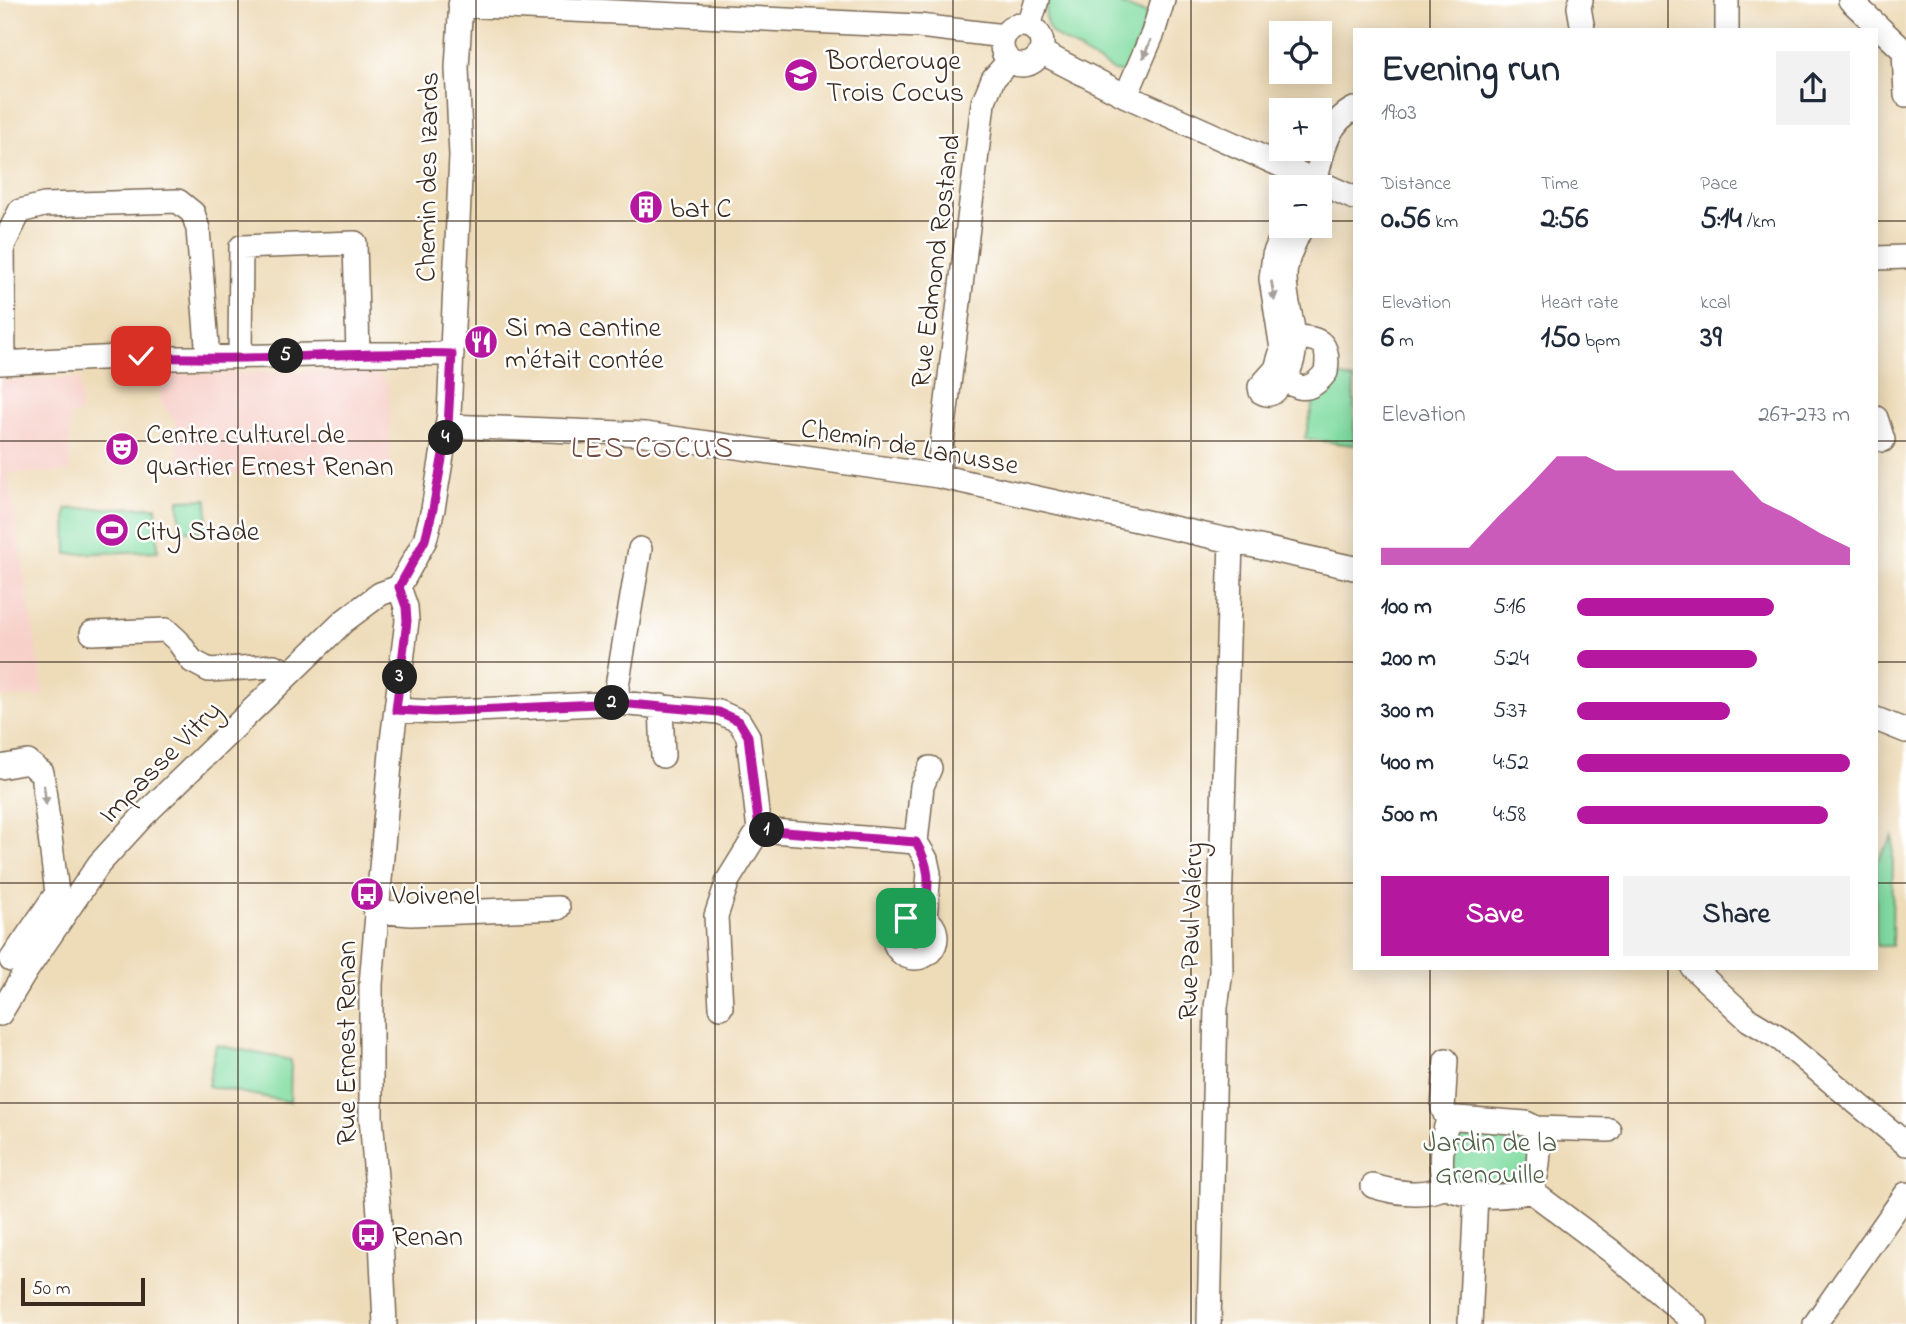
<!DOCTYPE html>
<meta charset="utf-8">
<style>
:root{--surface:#fff;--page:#f2f2f3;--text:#1f2937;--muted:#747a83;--accent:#b5179e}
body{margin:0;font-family:"Indie Flower",sans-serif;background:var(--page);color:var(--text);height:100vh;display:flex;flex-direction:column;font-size:26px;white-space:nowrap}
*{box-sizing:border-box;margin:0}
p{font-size:23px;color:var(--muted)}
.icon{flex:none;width:38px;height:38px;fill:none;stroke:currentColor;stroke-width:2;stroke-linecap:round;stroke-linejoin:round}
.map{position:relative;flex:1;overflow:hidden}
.side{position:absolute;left:1353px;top:28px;width:525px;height:942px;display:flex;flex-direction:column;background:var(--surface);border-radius:0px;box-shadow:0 4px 18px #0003}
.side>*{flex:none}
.buttons{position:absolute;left:1269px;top:21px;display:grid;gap:14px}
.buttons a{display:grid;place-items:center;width:63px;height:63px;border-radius:0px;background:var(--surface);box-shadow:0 4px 18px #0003;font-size:35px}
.scale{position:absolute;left:21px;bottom:18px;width:124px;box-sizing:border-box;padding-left:7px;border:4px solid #3b2a1e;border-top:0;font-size:19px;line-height:24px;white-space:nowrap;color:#3b2a1e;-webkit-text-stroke:5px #fff;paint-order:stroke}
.pin{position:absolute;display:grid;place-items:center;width:60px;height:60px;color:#fff;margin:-30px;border-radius:14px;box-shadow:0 4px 10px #0006}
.km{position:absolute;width:35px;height:35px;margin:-18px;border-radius:50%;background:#222;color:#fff;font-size:19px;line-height:35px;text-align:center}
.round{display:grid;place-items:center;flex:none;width:74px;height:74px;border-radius:0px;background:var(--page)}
.head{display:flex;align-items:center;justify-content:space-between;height:119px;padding:0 28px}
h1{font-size:38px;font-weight:700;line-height:52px}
.figures{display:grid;grid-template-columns:repeat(3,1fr);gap:10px;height:119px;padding:7px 28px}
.figures div{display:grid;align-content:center}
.figures b{font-size:30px;font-weight:700}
.figures small{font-size:19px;font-weight:400}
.figures p{font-size:19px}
.chart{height:196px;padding:14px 28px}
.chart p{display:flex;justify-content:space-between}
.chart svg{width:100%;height:126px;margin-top:7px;fill:var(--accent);opacity:.7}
.primary-button{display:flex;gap:14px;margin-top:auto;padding:14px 28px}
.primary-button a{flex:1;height:80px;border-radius:0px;background:var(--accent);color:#fff;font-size:28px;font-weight:700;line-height:80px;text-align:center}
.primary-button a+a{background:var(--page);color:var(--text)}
ul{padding:0 28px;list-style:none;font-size:23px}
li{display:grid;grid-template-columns:112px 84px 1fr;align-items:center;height:52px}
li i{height:18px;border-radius:9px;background:var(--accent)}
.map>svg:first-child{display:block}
.built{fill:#f7d0c9}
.green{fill:#83dda3;stroke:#5f8460;stroke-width:2}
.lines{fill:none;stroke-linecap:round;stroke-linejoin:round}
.minor-casing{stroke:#7a6854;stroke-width:26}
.minor{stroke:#fff;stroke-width:23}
.oneway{fill:#a79f9a}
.route-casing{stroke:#fff;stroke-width:14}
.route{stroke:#b5179e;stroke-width:9}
.grid{fill:none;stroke:#3b2a1e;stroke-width:2;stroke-opacity:0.55}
.labels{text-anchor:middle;stroke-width:5;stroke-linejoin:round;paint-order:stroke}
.poi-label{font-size:28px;fill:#3b2a1e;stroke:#fff;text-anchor:start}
.street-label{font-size:28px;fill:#3b2a1e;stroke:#fff}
.park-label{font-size:28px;fill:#516046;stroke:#fff}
.neighbourhood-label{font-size:30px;letter-spacing:2px;fill:#734e44;stroke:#fff}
</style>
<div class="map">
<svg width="1906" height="1324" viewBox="0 0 1906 1324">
<rect width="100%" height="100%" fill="#fff"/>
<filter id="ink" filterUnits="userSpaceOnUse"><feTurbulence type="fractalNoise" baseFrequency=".0143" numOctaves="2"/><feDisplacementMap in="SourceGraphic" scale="14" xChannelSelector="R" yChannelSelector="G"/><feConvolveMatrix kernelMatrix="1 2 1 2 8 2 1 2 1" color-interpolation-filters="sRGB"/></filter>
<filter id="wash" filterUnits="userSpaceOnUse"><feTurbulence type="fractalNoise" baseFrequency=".00686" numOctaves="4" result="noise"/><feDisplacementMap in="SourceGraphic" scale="28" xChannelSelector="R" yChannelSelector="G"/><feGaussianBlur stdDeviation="1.57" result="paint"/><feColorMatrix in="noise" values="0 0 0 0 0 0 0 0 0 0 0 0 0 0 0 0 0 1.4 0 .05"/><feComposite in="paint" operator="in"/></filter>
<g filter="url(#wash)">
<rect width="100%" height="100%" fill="#eedcb9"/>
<path class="built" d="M 374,370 L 389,385 L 391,471 L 178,476 L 176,423 L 160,401 L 160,375 Z
M 80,378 L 81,414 L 70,415 L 70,472 L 8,473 L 44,696 L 0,697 L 0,380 Z"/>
<path class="green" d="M 1048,0 L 1110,0 L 1149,15 L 1126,71 L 1123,73 L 1114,71 L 1054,35 C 1043,24 1045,14 1048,0 Z
M 1330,373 L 1354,380 L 1354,445 L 1305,439 L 1316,389 Z
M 207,499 L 208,530 L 180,531 L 179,500 Z
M 156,507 L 158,551 L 67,554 L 66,509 Z
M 1893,837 L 1892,946 L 1876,946 L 1876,862 Z
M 216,1045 L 291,1060 L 290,1102 L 208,1086 Z
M 1456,1125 L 1515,1127 L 1531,1138 L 1532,1167 L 1519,1189 L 1452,1183 L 1448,1145 Z"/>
</g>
<g filter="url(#ink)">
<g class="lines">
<g class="minor-casing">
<path id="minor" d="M 1581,0 L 1579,7 L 1583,30
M 1850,0 L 1904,51 L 1906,95
M 460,5 L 919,26 L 1004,36
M1002 45a20 20 0 1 1 40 0a20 20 0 1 1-40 0Z
M 1029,26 L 1037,0
M 1727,30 L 1727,0
M 1041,52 L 1126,96 L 1354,198
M 1126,96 L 1153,33 L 1163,0
M 1314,187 C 1322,158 1324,124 1354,109
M 1286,226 L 1274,255 L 1271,279 L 1282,349 L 1276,369 L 1260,387 L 1261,392 C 1270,397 1274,393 1279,386 C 1310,347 1285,319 1285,277 C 1285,259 1295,242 1302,226
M 1876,258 L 1906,257
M 240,357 L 241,247 L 355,243 L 358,354
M 0,363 L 141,356 L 174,358 L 358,354 L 452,354
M 4,363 L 3,245 L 20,211 L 44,205 L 178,201 L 193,213 L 198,229 L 208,358
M 1276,369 C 1294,390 1308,396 1326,372 C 1330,344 1322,338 1295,337
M 1876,418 L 1883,440
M 448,426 L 645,434 L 938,476 L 1354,568
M 938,476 L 983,103 L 993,79 L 1009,61
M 92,633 L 166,630 L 178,641 L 192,661 L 209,670 L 274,666 L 289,673
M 618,703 L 617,686 L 640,549
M 661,706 L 663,756
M 396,710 L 434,712 L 618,703 L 719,712 L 739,721 L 748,736 L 759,830 L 916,842
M 1876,719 L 1906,731
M 0,767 L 28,762 L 42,773 L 57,893 L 11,960
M 375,911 L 411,914 L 558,908
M894 937a21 21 0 1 1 42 0a21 21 0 1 1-42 0Z
M 925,918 L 929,873 L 926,859 L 916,842 L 922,786 L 930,768
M 1693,968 L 1749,1020 L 1779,1038 L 1906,1144
M 721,1007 L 716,916 L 728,880 L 759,830
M 0,1014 L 26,971 L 99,864 L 143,816 L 344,621 L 380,594 L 399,587
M 1446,1060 L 1443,1109 L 1448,1121
M 1457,1118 L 1526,1123 L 1536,1128 C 1541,1146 1539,1174 1531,1191 C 1506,1198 1469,1199 1445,1187 C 1439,1170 1441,1138 1448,1121 Z
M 1536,1128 L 1609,1130
M 1373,1186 C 1395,1193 1424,1197 1445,1187
M 1531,1191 L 1611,1251 L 1696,1324
M 385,1324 L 381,1238 L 371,1117 L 371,984 L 392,741 L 407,621 L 406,607 L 399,587 L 425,540 L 433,509 L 449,414 L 461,156 L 457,68 L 461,0
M 1209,1324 L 1216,1007 L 1221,972 L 1220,911 L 1231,540
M 1470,1324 L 1476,1194
M 1815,1324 L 1906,1194"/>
</g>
<use href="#minor" class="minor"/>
</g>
<defs><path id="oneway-solid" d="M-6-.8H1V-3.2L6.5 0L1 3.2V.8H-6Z" transform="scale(1.75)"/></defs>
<g class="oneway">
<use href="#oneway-solid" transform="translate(1147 49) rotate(112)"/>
<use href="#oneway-solid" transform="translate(1273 291) rotate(81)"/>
<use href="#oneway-solid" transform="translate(45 795) rotate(83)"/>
</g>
</g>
<g class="lines" filter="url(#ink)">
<g class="route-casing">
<path id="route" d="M 141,356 C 244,363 348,351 452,354 L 448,426 L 433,509 L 425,540 L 399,587 L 406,607 L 407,621 L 396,710 L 434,712 L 618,703 L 719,712 L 739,721 L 748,736 L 759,830 L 916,842 C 933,871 928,886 925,918 L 913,916 L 906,918"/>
</g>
<use href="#route" class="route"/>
</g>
<path class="grid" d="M 238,0 L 238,1324M 476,0 L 476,1324M 715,0 L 715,1324M 953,0 L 953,1324M 1191,0 L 1191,1324M 1430,0 L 1430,30M 1668,0 L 1668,30M 0,221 L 1281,221M 1320,221 L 1354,221M 1876,221 L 1906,221M 0,441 L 1354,441M 1876,441 L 1906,441M 0,662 L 1354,662M 1876,662 L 1906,662M 0,883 L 1354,883M 1876,883 L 1906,883M 1430,968 L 1430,1324M 1668,968 L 1668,1324M 0,1103 L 1906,1103"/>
<defs>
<g id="school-disc" transform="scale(1.75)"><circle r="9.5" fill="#b5179e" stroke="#fff"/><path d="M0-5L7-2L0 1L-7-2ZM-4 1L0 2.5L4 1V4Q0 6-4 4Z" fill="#fff"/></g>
<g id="building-disc" transform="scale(1.75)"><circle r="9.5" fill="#b5179e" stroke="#fff"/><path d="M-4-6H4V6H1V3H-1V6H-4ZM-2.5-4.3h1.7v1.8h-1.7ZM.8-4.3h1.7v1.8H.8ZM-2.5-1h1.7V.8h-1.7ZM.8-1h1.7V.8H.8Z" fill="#fff"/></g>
<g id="restaurant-disc" transform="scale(1.75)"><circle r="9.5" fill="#b5179e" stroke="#fff"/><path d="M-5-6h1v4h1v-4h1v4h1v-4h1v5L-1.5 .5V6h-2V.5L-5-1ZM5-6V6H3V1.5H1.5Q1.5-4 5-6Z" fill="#fff"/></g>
<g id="theatre-disc" transform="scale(1.75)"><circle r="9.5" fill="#b5179e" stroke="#fff"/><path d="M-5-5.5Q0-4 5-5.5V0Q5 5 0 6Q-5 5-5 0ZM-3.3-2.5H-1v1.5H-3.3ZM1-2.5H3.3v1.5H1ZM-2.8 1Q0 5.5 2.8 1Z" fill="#fff"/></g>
<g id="stadium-disc" transform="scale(1.75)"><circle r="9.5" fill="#b5179e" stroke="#fff"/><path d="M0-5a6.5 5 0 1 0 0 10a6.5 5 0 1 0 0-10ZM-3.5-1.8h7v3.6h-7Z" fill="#fff"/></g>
<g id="bus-disc" transform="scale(1.75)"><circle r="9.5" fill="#b5179e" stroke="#fff"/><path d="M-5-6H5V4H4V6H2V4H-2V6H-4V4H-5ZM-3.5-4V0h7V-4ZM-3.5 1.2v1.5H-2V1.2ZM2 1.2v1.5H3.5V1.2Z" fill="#fff"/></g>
</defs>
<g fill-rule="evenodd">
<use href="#school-disc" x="801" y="75"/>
<use href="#building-disc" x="646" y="207"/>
<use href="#restaurant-disc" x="481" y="342"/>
<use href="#theatre-disc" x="122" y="449"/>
<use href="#stadium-disc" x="112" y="530"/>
<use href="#bus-disc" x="367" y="894"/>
<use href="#bus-disc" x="368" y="1235"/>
</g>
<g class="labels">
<g class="poi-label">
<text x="826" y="69">Borderouge<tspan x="826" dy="32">Trois Cocus</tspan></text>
<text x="670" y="217">bat C</text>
<text x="505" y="336">Si ma cantine<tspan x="505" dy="32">m'était contée</tspan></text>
<text x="146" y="443">Centre culturel de<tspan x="146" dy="32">quartier Ernest Renan</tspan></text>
<text x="136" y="540">City Stade</text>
<text x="392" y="904">Voivenel</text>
<text x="392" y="1245">Renan</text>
</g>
<g class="street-label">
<text transform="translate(426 177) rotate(-89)" y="10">Chemin des Izards</text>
<text transform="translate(934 261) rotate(-83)" y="10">Rue Edmond Rostand</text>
<text transform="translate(910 445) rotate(10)" y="10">Chemin de Lanusse</text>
<text transform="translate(159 761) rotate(-45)" y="10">Impasse Vitry</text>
<text transform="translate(1189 931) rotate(-88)" y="10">Rue Paul Valéry</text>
<text transform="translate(345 1043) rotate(-90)" y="10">Rue Ernest Renan</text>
</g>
<g class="park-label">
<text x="1490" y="1151">Jardin de la<tspan x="1490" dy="32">Grenouille</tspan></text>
</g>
<g class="neighbourhood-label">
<text x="653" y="457">LES COCUS</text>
</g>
</g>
</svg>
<div class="buttons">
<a><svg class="icon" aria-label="locate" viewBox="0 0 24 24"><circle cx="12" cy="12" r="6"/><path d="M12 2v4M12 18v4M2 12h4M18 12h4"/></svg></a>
<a>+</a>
<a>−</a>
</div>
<div class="scale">50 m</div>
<div class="pin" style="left:906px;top:918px;background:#1e9e55"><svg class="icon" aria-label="arrive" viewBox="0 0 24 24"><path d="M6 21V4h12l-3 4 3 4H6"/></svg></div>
<div class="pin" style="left:141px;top:356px;background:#d93025"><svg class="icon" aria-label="check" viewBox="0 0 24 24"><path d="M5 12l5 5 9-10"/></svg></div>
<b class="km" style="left:767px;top:830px">1</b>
<b class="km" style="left:612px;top:703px">2</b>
<b class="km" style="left:400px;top:677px">3</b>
<b class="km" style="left:446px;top:438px">4</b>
<b class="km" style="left:286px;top:356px">5</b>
<section class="side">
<div class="head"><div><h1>Evening run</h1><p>19:03</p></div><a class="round"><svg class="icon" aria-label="share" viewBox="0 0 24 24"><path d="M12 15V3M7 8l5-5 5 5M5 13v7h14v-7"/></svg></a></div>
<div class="figures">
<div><p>Distance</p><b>0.56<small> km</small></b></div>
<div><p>Time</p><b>2:56</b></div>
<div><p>Pace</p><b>5:14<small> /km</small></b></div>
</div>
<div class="figures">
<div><p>Elevation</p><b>6<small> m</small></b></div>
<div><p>Heart rate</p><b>150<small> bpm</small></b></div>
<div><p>kcal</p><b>39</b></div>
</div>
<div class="chart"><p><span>Elevation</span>267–273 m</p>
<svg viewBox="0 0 160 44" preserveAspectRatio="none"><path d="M0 44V38L10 38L20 38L30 38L40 27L50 17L60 6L70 6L80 11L90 11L100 11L110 11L120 11L130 22L140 27L150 33L160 38V44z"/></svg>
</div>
<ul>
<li><b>100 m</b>5:16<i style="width:72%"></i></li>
<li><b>200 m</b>5:24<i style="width:66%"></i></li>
<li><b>300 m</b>5:37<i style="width:56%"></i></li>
<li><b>400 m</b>4:52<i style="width:100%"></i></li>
<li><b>500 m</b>4:58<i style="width:92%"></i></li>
</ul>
<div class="primary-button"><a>Save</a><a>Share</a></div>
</section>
</div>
